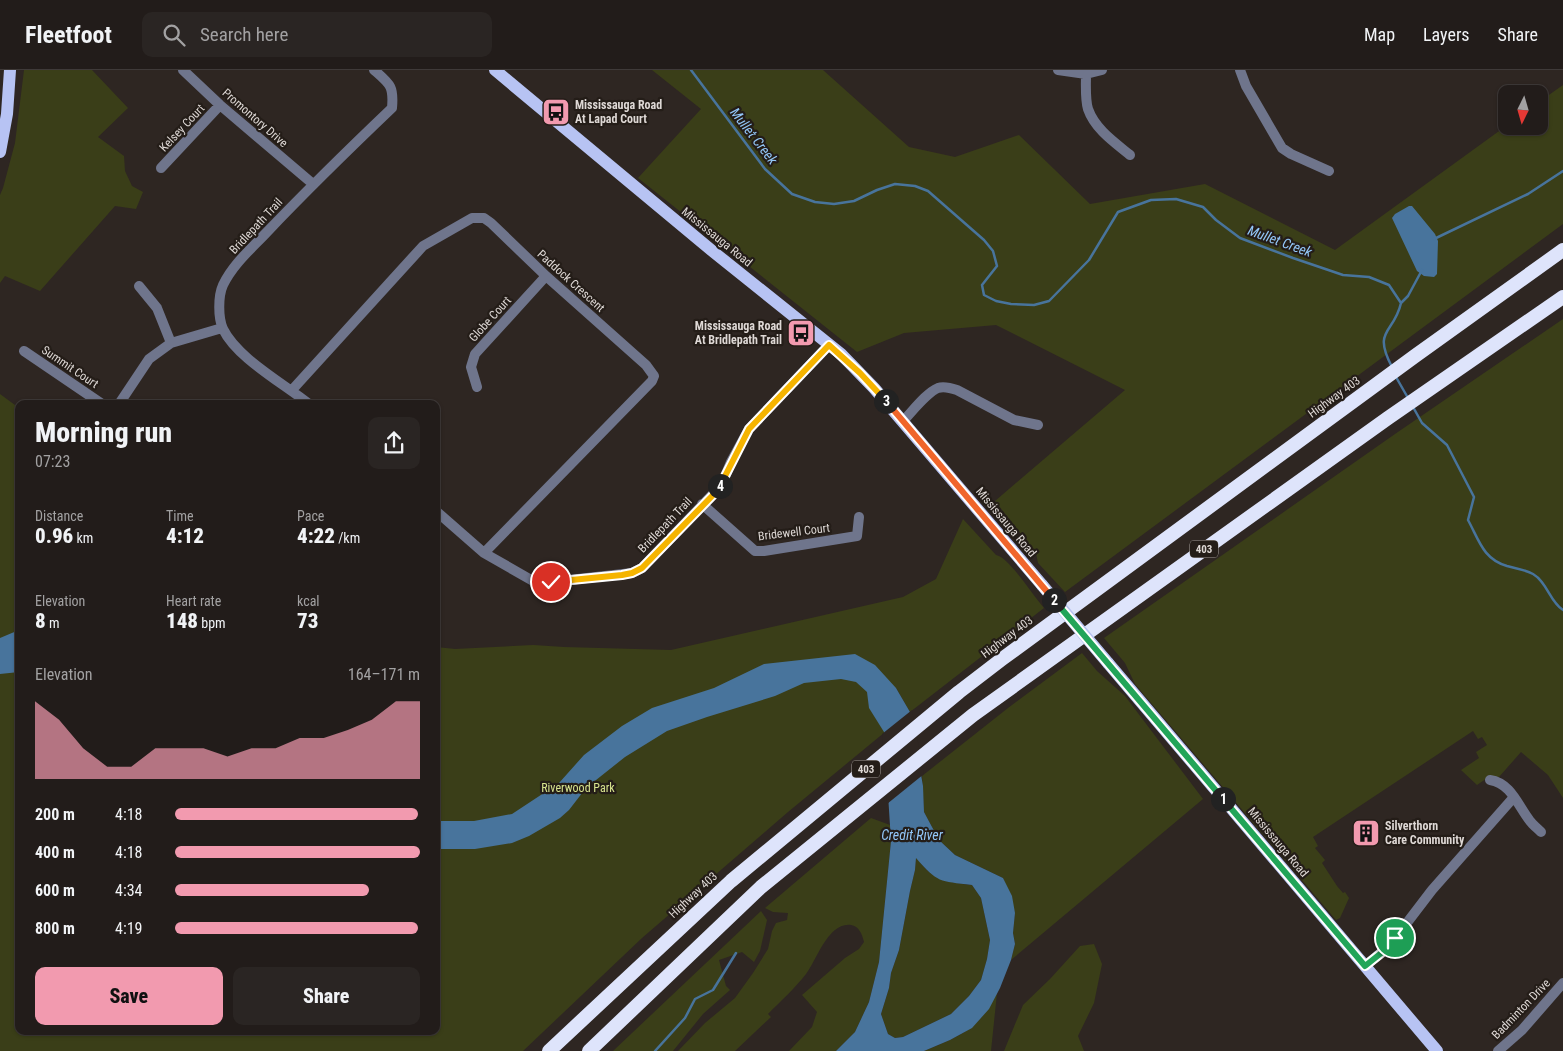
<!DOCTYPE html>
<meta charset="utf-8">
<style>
:root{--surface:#221c1a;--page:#2a2523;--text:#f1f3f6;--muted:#a2a1a2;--line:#3f3a39;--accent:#f29aaf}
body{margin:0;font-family:"Roboto Condensed",sans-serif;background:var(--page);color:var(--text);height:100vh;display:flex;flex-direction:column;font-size:19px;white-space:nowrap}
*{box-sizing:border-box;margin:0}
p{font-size:16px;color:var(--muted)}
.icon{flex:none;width:28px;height:28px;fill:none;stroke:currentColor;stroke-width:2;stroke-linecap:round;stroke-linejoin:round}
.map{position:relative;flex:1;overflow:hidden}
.drawer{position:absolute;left:15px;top:330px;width:425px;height:635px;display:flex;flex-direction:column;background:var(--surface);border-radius:10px;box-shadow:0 1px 4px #0004,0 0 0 1px var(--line)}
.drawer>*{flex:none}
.needle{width:32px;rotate:185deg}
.buttons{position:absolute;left:1498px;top:15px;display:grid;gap:10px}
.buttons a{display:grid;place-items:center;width:50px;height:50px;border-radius:10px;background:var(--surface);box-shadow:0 1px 4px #0004,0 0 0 1px var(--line);font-size:25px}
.pin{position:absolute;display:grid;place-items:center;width:42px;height:42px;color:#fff;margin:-21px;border:2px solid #fff;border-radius:50%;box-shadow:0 1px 5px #0007}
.km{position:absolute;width:25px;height:25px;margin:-12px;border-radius:50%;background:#222;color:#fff;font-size:14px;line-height:25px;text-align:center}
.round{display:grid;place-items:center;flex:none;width:52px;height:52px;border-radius:10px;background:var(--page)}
.overview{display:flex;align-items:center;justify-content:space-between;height:85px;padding:0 20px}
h1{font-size:28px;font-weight:800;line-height:38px}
.stats{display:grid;grid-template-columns:repeat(3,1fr);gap:8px;height:85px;padding:5px 20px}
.stats div{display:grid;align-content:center}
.stats b{font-size:21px;font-weight:800}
.stats small{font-size:14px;font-weight:400}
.stats p{font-size:14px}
.chart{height:140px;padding:10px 20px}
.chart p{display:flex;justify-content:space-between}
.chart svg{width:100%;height:90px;margin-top:5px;fill:var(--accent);opacity:.7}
.action{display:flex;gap:10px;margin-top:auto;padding:10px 20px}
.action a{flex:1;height:58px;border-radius:10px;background:var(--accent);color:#111;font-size:20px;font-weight:800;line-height:58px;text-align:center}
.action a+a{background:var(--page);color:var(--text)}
ul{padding:0 20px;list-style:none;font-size:16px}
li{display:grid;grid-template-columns:80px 60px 1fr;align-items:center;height:38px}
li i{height:12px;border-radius:6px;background:var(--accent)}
header{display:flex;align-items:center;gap:30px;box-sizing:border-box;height:70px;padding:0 25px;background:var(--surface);border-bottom:1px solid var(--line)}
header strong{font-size:24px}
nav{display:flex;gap:28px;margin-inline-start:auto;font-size:18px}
.search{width:350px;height:45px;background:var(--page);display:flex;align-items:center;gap:12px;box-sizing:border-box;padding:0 18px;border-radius:10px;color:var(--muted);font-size:19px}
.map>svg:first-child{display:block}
.green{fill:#3a3e18}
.water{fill:#48749c;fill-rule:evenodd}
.pier{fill:#2e2622}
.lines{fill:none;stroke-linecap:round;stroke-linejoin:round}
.stream{stroke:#48749c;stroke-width:2.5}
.minor{stroke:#6f758c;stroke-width:10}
.major{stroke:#b7c3f3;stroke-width:12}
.highway{stroke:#dee4fb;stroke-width:14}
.major-bridge{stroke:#b7c3f3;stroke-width:12}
.split-1-casing{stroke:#fff;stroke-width:10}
.split-2-casing{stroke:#fff;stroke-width:10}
.split-3-casing{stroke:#fff;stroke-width:10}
.split-4-casing{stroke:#fff;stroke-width:10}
.split-5-casing{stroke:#fff;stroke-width:10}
.split-1{stroke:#22a559;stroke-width:6}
.split-2{stroke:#22a559;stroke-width:6}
.split-3{stroke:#f0652b;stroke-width:6}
.split-4{stroke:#f5b400;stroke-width:6}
.split-5{stroke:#f5b400;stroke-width:6}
.labels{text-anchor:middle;stroke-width:4.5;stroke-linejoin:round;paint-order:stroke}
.shield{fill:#241d18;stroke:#a6a09c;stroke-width:1}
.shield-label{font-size:11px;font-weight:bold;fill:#ded8d5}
.poi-label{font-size:12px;font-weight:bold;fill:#ded8d5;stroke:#241d18;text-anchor:start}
.street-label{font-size:12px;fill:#ded8d5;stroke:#241d18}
.park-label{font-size:12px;fill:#d8e48e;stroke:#241d18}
.water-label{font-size:14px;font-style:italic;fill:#93c7f8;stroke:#241d18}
</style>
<header>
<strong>Fleetfoot</strong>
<div class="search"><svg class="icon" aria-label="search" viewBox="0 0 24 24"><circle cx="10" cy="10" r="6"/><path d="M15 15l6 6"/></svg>Search here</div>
<nav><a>Map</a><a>Layers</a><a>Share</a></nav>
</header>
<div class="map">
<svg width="1563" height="981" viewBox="0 0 1563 981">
<rect width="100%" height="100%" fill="#2e2622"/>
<path class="green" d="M 24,0 L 92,0 L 128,38 L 98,67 L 124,86 L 125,101 L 132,116 L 143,122 L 136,139 L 115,136 L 40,221 L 5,206 L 0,213 L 0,125 L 3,118 L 15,73 Z
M 652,0 L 823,0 L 909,77 L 955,87 L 1019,65 L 1090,134 L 1205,114 L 1335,180 L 1506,56 L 1539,56 L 1539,32 L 1563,15 L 1563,154 L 1065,522 L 1038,493 L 1036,483 L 995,431 L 1125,320 L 996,255 L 904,263 L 857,282 L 638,108 L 701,39 Z
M 1563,249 L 1563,728 L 1548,705 L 1521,682 L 1499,707 L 1490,706 L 1477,715 L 1461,700 L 1479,688 L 1476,682 L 1487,675 L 1482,667 L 1478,669 L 1473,661 L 1313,767 L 1318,776 L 1315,778 L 1325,790 L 1322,793 L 1337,816 L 1343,823 L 1345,822 L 1349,828 L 1340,848 L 1336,850 L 1135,614 L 1125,593 L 1104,568 L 1395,364 Z
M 0,324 L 19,338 L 19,961 L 436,961 L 436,577 L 455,579 L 533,575 L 564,577 L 671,580 L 903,527 L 936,509 L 963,449 L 996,485 C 1009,487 1033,526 1044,538 L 910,642 L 896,618 L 885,662 L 788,742 L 642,868 L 523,981 L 0,981 Z
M 1082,583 L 1097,601 L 1125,626 L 1203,729 L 1011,890 L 1015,874 L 1013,863 L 1015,843 L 1003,808 L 955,785 L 939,770 L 924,742 L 922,706 L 1008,638 Z
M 871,748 L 890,755 L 891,771 L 879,892 L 869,932 L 855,962 L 836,981 L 789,981 L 812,957 L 817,942 L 802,925 L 845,888 L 859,879 L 864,872 C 862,864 859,856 851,855 C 828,852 817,890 806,904 C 795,918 781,931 768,944 L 771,947 L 735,981 L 678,981 L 705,953 L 735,928 L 753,903 L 768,879 L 772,861 L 776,853 L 787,850 L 788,843 L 773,842 L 765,838 Z
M 916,787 C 932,810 945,812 972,815 L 981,828 L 990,870 L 987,889 L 981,910 L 969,926 L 951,944 L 903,967 L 895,968 L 888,964 L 881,944 L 889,918 L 891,903 L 899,880 L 910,821 L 915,800 Z
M 761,841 L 767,850 L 760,881 L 754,892 L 742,882 L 719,890 L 726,916 L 730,920 L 703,944 L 673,981 L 613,981 Z
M 1094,874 L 1102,894 L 1094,933 L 1078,966 L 1084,981 L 1004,981 L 1023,935 L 1050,909 L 1080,876 Z
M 997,923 L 991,981 L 924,981 C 960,966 978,960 997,923 Z"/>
<path class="water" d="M 1409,136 L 1412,136 L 1435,164 L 1438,171 L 1437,204 L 1434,207 L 1424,206 L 1417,201 L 1392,148 L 1395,144 Z
M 19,560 L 19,602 L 0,604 L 0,568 Z
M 855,584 L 875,595 L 896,618 L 910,642 L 923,716 L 924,742 L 939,770 L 955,785 L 1003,808 L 1012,826 L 1015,843 L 1013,863 L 1015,874 L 1011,890 L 1000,918 L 989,939 L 972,958 L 950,970 L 924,981 L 836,981 L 855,962 L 869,932 L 879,892 L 891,771 L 884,662 L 869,638 L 867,622 L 856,612 L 841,609 L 804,613 L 775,626 L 707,647 L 667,661 L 625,687 L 586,718 L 569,740 L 560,748 L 529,766 L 512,773 L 475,779 L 436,779 L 436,751 L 474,751 L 512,744 L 559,713 L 584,685 L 622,656 L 652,638 L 714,618 L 764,594 ZM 916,788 C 938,813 939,811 972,815 L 981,828 L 990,870 L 987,889 L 981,910 L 969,926 L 951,944 L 903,967 L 895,968 L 888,964 L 881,944 L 889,918 L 891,903 L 899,880 L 910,821 L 915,800 Z"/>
<path class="pier" d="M 912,640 L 924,704 L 887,734 L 882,664 Z"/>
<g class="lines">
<path class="stream" d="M 691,0 L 765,99 L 792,124 L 815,132 L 834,134 L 854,131 L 877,120 L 895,114 L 915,116 L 928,121 L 984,170 L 993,181 L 997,196 L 982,215 L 984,225 L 996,231 L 1011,234 L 1034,235 L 1049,231 L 1089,190 L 1118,142 L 1151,130 L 1176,129 L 1203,137 L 1216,150 L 1240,168 L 1293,188 L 1343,205 L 1369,207 L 1389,215 L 1401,233 C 1394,264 1372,259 1392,297
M 1434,169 L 1528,124 L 1563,101
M 1401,233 L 1408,226 L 1422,200
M 1396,307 L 1408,328
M 1413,337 L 1422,353 L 1447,375 L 1474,427 L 1468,450 C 1479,470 1483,489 1507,496 C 1515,498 1526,500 1533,504 C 1547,512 1550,532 1563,540
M 655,981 L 685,948 L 695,929 L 713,920 L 736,883"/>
<path class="minor" d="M 183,0 L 220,35 L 313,114
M 1058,0 L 1086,4 L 1102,0
M 1240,0 L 1246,16 L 1282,78 L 1291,84 L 1329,101
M 1086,4 C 1086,15 1085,29 1088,39 C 1095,59 1114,72 1130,85
M 161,98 L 220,35
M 139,216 L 157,238 L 171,273
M 24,281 L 102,334
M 477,317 L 471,297 L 475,284 L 546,206
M 292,320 L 423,176 L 472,148 L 484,148 L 491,153 L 546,206 L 646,295 L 654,306 L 652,311 L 484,483
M 119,334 L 149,289 L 171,273 L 222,258
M 309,334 C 283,313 237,288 223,259 C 218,248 218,226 223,215 C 233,194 252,178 267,162 C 308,119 349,79 392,38 C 394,16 390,14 374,0
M 903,351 C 912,342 926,323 938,318 C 944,316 951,318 957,320 L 1014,350 L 1038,355
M 702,434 L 755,481 L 764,481 L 857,466 L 859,447
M 436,441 L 484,483 L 533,511 L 551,512 L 632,503 L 642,498 L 713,424 L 724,409 L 731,392 L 749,359 L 829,275
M 1490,710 C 1511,713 1518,736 1530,751 C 1533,755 1537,758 1541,762
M 1365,896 L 1390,875 L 1432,820 L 1514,727
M 1498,981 L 1522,960 L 1563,913"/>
<path class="major" d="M 495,0 L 716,184 L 841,284 L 874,318 L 1042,515
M 0,82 L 7,44 L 10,0
M 1108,593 L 1437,981"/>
<path class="highway" d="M 549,981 L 731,811 L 959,622 L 1002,589 L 1415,286 L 1563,180
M 589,981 L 761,817 L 973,645 L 1388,348 L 1563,227"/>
<path class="major-bridge" d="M 1042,515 L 1108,593"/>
</g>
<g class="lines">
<g class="split-1-casing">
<path id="split-1" d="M 1223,729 L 1365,896 L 1385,880 L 1395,868"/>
</g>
<g class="split-2-casing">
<path id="split-2" d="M 1054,530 L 1223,729"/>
</g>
<g class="split-3-casing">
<path id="split-3" d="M 886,331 L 1054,530"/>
</g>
<g class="split-4-casing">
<path id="split-4" d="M 720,416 L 749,359 L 829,275 L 860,303 L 886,331"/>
</g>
<g class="split-5-casing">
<path id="split-5" d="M 551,512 L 622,505 L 632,503 L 642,498 L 714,424 L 720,416"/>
</g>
<use href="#split-1" class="split-1"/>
<use href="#split-2" class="split-2"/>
<use href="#split-3" class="split-3"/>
<use href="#split-4" class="split-4"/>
<use href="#split-5" class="split-5"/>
</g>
<defs>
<g id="bus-square" transform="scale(1.4375)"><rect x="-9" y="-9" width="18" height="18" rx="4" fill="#f29aaf" stroke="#241d18"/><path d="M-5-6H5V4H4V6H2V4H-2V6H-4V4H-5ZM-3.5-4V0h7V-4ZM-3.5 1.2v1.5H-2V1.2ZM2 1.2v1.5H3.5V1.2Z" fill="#111"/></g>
<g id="building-square" transform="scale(1.4375)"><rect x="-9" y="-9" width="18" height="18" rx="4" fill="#f29aaf" stroke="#241d18"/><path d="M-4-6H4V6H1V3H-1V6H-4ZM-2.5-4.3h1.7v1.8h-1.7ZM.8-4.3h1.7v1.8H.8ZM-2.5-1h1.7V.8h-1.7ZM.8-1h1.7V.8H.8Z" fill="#111"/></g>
</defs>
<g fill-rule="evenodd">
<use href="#bus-square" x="556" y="42"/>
<use href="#bus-square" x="801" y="263"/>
<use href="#building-square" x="1366" y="763"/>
</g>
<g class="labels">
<g class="shield">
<rect x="1190" y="470.5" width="28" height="17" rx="4"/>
<rect x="852" y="690.5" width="28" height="17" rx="4"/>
</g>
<g class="shield-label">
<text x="1204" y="483">403</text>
<text x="866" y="703">403</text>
</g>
<g class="poi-label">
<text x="575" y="39">Mississauga Road<tspan x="575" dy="14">At Lapad Court</tspan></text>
<text x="782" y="260" text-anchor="end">Mississauga Road<tspan x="782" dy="14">At Bridlepath Trail</tspan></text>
<text x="1385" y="760">Silverthorn<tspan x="1385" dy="14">Care Community</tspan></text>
</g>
<g class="street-label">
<text transform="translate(255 48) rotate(41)" y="4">Promontory Drive</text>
<text transform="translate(182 58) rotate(-47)" y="4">Kelsey Court</text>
<text transform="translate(256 156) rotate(-47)" y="4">Bridlepath Trail</text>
<text transform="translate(717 167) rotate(39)" y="4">Mississauga Road</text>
<text transform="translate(571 211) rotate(42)" y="4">Paddock Crescent</text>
<text transform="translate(490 249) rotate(-48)" y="4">Globe Court</text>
<text transform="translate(70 297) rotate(34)" y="4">Summit Court</text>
<text transform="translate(1334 327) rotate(-36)" y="4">Highway 403</text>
<text transform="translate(1006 452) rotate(50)" y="4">Mississauga Road</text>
<text transform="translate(665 455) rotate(-46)" y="4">Bridlepath Trail</text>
<text transform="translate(794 462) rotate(-7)" y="4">Bridewell Court</text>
<text transform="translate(1007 567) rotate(-37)" y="4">Highway 403</text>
<text transform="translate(1278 772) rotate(50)" y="4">Mississauga Road</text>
<text transform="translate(693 825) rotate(-43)" y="4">Highway 403</text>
<text transform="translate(1521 939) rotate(-46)" y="4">Badminton Drive</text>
</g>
<g class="park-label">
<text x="578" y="722">Riverwood Park</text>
</g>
<g class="water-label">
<text transform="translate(754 66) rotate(52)" y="5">Mullet Creek</text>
<text transform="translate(1280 171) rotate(20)" y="5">Mullet Creek</text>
<text x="912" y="770">Credit River</text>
</g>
</g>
</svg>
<div class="buttons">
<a><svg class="needle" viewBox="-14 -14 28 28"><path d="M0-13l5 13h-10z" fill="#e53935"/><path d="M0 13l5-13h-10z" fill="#a2a1a2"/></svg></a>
</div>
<div class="pin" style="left:1395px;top:868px;background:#1e9e55"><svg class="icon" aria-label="arrive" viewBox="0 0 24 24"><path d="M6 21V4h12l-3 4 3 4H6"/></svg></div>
<div class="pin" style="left:551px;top:512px;background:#d93025"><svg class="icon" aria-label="check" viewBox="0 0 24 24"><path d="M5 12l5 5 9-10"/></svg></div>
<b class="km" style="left:1223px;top:729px">1</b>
<b class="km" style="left:1054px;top:530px">2</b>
<b class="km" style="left:886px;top:331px">3</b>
<b class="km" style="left:720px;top:416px">4</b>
<section class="drawer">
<div class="overview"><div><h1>Morning run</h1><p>07:23</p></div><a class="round"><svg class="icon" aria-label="share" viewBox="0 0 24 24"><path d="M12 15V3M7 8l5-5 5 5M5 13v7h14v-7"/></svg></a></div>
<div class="stats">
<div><p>Distance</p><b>0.96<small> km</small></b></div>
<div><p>Time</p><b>4:12</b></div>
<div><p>Pace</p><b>4:22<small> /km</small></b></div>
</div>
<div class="stats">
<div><p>Elevation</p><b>8<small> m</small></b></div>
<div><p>Heart rate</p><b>148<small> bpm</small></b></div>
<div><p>kcal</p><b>73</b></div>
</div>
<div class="chart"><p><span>Elevation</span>164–171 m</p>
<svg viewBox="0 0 160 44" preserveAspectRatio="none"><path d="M0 44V6L10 15L20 29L30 38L40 38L50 29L60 29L70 29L80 33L90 29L100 29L110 24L120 24L130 20L140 15L150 6L160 6V44z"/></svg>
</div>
<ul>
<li><b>200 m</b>4:18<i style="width:99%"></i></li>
<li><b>400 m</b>4:18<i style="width:100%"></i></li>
<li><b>600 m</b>4:34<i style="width:79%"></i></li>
<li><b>800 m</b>4:19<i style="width:99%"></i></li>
</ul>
<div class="action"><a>Save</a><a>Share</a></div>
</section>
</div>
